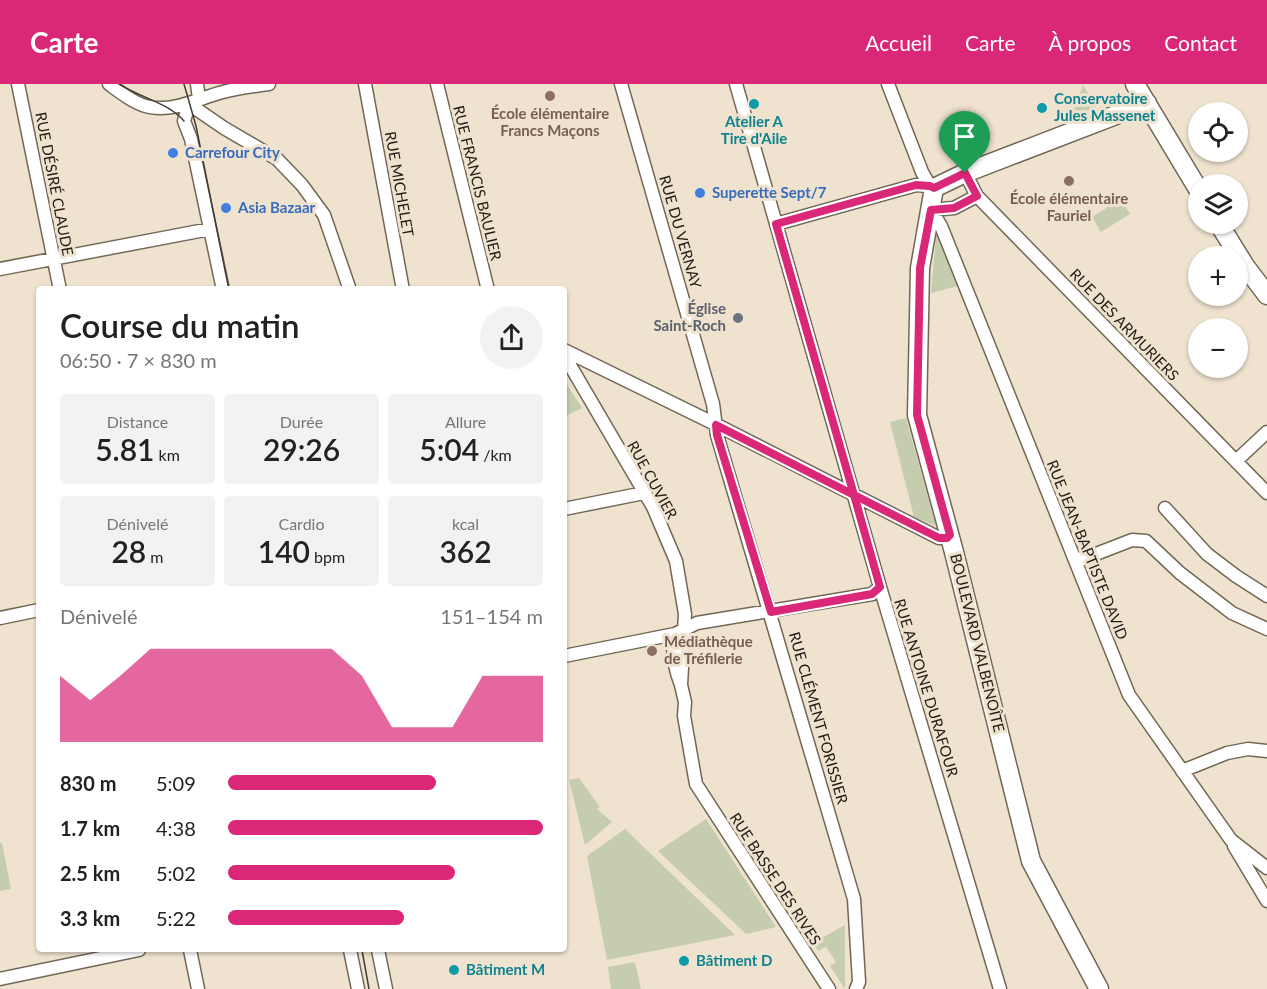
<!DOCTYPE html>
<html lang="fr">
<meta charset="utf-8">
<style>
:root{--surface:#fff;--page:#f2f2f2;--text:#222;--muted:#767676;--accent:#db2777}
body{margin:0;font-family:Lato,sans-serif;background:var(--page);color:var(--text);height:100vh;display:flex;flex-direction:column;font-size:22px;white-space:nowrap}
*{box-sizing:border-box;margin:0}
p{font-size:20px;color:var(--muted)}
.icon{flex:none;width:33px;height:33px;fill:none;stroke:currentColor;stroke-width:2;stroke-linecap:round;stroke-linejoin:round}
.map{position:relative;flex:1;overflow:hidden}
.panel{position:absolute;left:36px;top:202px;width:531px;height:666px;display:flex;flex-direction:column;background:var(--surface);border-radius:6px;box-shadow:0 2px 4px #0004}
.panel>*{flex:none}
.fabs{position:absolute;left:1188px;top:18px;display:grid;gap:12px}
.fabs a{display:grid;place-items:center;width:60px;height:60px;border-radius:50%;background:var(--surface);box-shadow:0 2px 4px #0004;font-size:30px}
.pin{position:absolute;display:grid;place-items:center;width:51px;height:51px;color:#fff;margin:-62px -26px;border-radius:50% 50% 50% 0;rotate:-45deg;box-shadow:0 0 6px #0007}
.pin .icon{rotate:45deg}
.round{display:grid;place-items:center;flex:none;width:63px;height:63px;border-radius:32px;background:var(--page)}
.summary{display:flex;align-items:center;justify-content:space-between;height:102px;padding:0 24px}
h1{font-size:33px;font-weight:600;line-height:45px}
.stats{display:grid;grid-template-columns:repeat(3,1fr);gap:9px;height:102px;padding:6px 24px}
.stats div{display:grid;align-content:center;border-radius:6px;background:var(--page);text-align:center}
.stats b{font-size:30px;font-weight:600}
.stats small{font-size:16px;font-weight:400}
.stats p{font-size:16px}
.chart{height:168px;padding:12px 24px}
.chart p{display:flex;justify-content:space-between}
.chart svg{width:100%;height:108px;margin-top:6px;fill:var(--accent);opacity:.7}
ul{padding:0 24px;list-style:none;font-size:20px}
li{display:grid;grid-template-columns:96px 72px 1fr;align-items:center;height:45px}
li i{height:15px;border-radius:8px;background:var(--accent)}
header{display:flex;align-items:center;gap:36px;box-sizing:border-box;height:84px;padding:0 30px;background:var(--accent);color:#fff}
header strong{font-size:28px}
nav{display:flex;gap:33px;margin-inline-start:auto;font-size:21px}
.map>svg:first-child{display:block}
.green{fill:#c5cdae}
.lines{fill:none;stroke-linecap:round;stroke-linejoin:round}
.minor-casing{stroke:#726756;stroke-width:15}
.secondary-casing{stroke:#726756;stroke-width:21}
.minor{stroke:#fff;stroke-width:12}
.secondary{stroke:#fff;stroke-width:18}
.tram{stroke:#433c34;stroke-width:1.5}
.route-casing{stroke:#fff;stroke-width:12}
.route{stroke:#db2777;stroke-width:8}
.education-dot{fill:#8d6e63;stroke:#efe2cf;stroke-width:2}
.culture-dot{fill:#0f9aa8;stroke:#efe2cf;stroke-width:2}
.shop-dot{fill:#3f7fe0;stroke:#efe2cf;stroke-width:2}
.worship-dot{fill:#6b7280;stroke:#efe2cf;stroke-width:2}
.labels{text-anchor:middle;stroke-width:6;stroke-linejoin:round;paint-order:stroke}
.culture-label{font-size:15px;font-weight:bold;fill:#0d838f;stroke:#efe2cf;text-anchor:start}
.education-label{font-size:15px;font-weight:bold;fill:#785e54;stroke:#efe2cf}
.shop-label{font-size:15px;font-weight:bold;fill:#366cbe;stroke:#efe2cf;text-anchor:start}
.street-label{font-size:15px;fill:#211c15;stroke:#efe2cf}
.worship-label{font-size:15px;font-weight:bold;fill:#5b616d;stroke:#efe2cf;text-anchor:end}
</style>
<header>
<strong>Carte</strong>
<nav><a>Accueil</a><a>Carte</a><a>À propos</a><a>Contact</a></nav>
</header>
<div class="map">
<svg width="1267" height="905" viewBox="0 0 1267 905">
<rect width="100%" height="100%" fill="#efe2cf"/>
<path class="green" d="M 1083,1 L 1097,23 L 1072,33 Z
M 1121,115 L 1130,130 L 1101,148 L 1092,133 Z
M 938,151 L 958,202 L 931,209 L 936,152 Z
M 564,296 L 582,324 L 564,333 Z
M 906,334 L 936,442 L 914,433 L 890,338 Z
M 579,694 L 600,723 L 597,725 L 612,738 L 585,761 L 569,696 Z
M 706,735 L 776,843 L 746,850 L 658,767 Z
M 625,745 L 735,851 L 607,876 L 587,772 Z
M 0,759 L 2,759 L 11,805 L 0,807 Z
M 845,841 L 845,905 L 830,882 L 836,878 L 826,863 L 818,867 L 813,859 Z
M 635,878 L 641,905 L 611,905 L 608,883 Z"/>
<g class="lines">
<g class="minor-casing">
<path id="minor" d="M 18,0 L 60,206
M 109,0 C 120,8 136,21 150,23 C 175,28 199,14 223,8 C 238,4 254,2 269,0
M 197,0 L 199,15
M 365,0 L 403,206
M 437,0 L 488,206
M 621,0 L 713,320 L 717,351 L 854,815 L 859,898 L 856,905
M 736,0 L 880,503 L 1000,905
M 888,0 L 922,88 L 930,102
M 189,20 L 224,44 L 277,75 L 302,101 L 324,131 L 350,206
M 189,20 L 184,37 L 191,55 L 223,206
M 965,89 L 977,112 L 1267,409
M 977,112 L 954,124 L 931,126 L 941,142 L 1129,611 L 1231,756 L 1267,784
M 776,140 L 916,101 L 930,102 L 934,104
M 0,185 L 210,145
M 564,266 L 711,338 L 939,454 L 947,454 L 950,451
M 564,271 L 653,423 L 676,477 L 685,530 L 681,601 C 675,585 670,567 675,550
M 1236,377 L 1267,348
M 1165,424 L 1207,470 L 1236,492 L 1267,512
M 564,425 L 644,409
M 1074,474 L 1083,475 L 1132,456 L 1146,457 L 1180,489 L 1232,529 L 1267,545
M 0,534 L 39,526
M 564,572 L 675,550 L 697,539 L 872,510 L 880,503
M 681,601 L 685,618 L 684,632 L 696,700 L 829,905
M 1182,687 L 1227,669 L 1248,665 L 1267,667
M 1234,762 L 1267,817
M 190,866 L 198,905
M 350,866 L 358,905
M 378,866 L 386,905
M 0,895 L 139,866"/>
</g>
<g class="secondary-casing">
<path id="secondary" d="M 1135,0 L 1198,105
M 1219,140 L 1245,182 L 1267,211
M 1099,905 L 1031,777 L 954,468 L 917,331 L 920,184 L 934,104 L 965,89 L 1147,19"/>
</g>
<use href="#minor" class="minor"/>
<use href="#secondary" class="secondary"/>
<path class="tram" d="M 119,0 C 141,14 167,18 184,37
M 184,0 L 196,42 L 229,206
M 362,866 L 369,905"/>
</g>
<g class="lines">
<g class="route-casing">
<path id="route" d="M 965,89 L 934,104 L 930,102 L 916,101 L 776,140 L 854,411 L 716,341 L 717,351 L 771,528 L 872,510 L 880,503 L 854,411 L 939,454 L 947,454 L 950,451 L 917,331 L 920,184 L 931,126 L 954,124 L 977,112 L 965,89"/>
</g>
<use href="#route" class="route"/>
</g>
<g class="education-dot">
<circle cx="550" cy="12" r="6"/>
<circle cx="1069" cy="97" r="6"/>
<circle cx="652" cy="567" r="6"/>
</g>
<g class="culture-dot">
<circle cx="754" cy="20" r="6"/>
<circle cx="1042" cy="24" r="6"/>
<circle cx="684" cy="877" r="6"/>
<circle cx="454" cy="886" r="6"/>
</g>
<g class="shop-dot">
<circle cx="173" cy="69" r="6"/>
<circle cx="700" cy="109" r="6"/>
<circle cx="226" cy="124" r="6"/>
</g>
<circle class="worship-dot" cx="738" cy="234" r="6"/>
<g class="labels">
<g class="culture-label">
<text x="1054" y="20">Conservatoire<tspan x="1054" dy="17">Jules Massenet</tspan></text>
<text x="754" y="43" text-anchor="middle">Atelier A<tspan x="754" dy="17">Tire d'Aile</tspan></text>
<text x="696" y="882">Bâtiment D</text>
<text x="466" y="891">Bâtiment M</text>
</g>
<g class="education-label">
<text x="550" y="35">École élémentaire<tspan x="550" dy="17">Francs Maçons</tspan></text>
<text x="1069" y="120">École élémentaire<tspan x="1069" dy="17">Fauriel</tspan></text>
<text x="664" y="563" text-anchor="start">Médiathèque<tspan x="664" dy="17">de Tréfilerie</tspan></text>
</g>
<g class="shop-label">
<text x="185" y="74">Carrefour City</text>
<text x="712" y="114">Superette Sept/7</text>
<text x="238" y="129">Asia Bazaar</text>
</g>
<g class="street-label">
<text transform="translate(477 99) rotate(76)" y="5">RUE FRANCIS BAULIER</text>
<text transform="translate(54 100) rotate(79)" y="5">RUE DÉSIRÉ CLAUDE</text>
<text transform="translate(399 100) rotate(80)" y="5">RUE MICHELET</text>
<text transform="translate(680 148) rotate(74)" y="5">RUE DU VERNAY</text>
<text transform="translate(1124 241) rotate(46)" y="5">RUE DES ARMURIERS</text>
<text transform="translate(652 396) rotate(61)" y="5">RUE CUVIER</text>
<text transform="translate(1087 466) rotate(68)" y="5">RUE JEAN-BAPTISTE DAVID</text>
<text transform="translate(977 559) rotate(76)" y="5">BOULEVARD VALBENOÎTE</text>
<text transform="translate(926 604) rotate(73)" y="5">RUE ANTOINE DURAFOUR</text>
<text transform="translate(818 634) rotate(74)" y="5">RUE CLÉMENT FORISSIER</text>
<text transform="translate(775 795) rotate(57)" y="5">RUE BASSE DES RIVES</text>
</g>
<g class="worship-label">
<text x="726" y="230">Église<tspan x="726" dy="17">Saint-Roch</tspan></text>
</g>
</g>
</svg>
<div class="fabs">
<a><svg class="icon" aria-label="locate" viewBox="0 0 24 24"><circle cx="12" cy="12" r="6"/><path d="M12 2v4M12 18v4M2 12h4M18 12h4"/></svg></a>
<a><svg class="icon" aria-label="layers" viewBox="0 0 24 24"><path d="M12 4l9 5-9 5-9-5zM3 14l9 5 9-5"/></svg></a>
<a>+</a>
<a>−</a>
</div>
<div class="pin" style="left:965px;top:89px;background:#1e9e55"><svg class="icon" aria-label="arrive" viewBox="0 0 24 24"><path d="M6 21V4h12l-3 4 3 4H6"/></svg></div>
<section class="panel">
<div class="summary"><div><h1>Course du matin</h1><p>06:50 · 7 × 830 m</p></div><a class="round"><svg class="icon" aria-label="share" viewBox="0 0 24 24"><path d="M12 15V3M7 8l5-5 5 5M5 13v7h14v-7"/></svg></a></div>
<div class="stats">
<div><p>Distance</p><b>5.81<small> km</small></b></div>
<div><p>Durée</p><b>29:26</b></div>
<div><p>Allure</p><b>5:04<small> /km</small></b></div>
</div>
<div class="stats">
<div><p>Dénivelé</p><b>28<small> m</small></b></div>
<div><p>Cardio</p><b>140<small> bpm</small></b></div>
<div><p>kcal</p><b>362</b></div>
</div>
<div class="chart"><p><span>Dénivelé</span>151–154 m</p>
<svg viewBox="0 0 160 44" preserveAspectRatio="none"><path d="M0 44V17L10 27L20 17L30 6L40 6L50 6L60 6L70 6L80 6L90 6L100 17L110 38L120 38L130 38L140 17L150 17L160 17V44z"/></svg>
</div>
<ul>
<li><b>830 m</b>5:09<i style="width:66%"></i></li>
<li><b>1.7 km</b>4:38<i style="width:100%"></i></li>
<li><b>2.5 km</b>5:02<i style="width:72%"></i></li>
<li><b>3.3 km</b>5:22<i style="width:56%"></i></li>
</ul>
</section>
</div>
